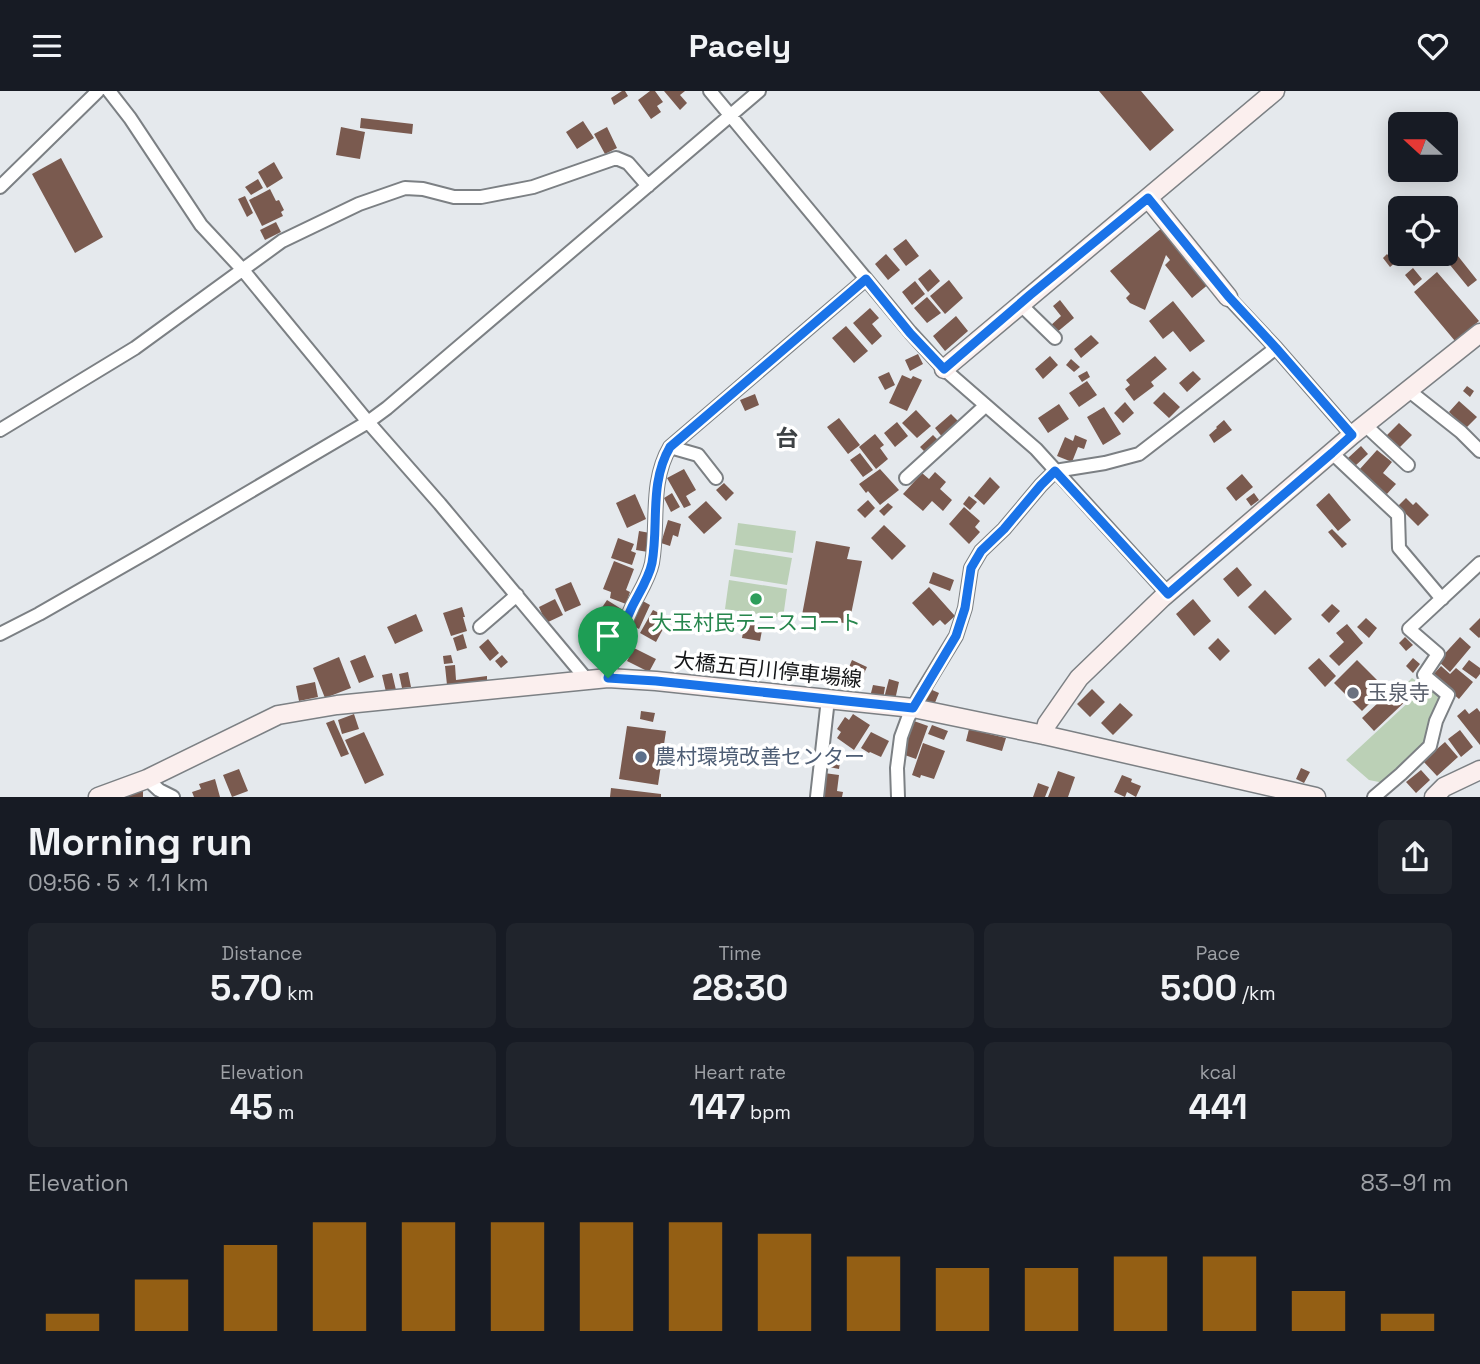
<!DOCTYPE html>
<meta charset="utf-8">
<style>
:root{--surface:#171b24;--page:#20242c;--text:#f1f3f6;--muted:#9ea1a6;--accent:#945f14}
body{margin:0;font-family:"Space Grotesk","Noto Sans JP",sans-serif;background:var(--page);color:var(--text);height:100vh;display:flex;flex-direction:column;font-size:26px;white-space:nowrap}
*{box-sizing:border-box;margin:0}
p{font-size:23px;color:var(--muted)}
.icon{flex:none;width:38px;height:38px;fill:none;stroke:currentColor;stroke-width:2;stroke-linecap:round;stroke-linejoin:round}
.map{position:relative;height:706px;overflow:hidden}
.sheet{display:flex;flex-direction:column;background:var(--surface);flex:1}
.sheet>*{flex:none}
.needle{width:46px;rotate:291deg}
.buttons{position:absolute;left:1388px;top:21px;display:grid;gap:14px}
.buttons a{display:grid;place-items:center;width:70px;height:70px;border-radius:10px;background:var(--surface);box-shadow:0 4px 18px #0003;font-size:35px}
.pin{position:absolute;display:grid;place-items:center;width:60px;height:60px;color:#fff;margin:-72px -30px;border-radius:50% 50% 50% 0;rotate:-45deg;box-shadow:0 0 7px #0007}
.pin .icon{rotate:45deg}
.round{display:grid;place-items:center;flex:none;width:74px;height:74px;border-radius:10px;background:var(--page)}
.summary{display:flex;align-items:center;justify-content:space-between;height:119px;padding:0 28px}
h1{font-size:38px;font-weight:600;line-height:52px}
.stats{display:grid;grid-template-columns:repeat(3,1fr);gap:10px;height:119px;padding:7px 28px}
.stats div{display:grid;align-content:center;border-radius:10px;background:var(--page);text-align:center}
.stats b{font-size:35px;font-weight:600}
.stats small{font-size:19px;font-weight:400}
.stats p{font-size:19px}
.chart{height:196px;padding:14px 28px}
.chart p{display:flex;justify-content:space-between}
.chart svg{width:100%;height:126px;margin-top:7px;stroke:var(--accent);stroke-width:6}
header{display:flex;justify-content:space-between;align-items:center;height:91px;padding:0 28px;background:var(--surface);font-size:32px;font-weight:600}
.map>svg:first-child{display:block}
.green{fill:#bbd0b6}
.building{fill:#7a5a4f}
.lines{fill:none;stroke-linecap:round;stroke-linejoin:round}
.street-casing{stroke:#7c8084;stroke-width:16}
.secondary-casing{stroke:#7c8084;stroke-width:21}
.street{stroke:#fff;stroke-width:12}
.secondary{stroke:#fbefee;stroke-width:18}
.route-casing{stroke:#fff;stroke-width:14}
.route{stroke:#1a73e8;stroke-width:9}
.leisure-dot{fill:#2e9e5b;stroke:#fff;stroke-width:2.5}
.worship-dot{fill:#6b7280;stroke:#fff;stroke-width:2.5}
.service-dot{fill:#5c6f8a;stroke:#fff;stroke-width:2.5}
.labels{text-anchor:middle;stroke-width:7;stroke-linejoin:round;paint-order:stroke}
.leisure-label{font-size:21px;fill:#27864d;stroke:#fff}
.street-label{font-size:21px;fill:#151618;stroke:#fff}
.worship-label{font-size:21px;fill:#5b616d;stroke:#fff;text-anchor:start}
.service-label{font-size:21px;fill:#4e5e75;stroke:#fff;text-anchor:start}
.neighbourhood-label{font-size:23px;font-weight:bold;fill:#3e4245;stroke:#fff}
</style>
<header><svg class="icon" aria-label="menu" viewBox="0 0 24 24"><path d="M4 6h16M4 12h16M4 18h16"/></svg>Pacely<svg class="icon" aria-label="heart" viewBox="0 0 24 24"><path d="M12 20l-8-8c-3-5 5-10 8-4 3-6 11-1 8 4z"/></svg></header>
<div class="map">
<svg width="1480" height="706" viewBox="0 0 1480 706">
<rect width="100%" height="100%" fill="#e5e9ed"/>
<path class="green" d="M 738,432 L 796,440 L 793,462 L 735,454 Z
M 734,458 L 792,467 L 787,494 L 730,485 Z
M 729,489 L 787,498 L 783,527 L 725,518 Z
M 1412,587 L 1441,606 L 1425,652 L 1384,692 L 1369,689 L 1346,669 L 1413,607 L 1404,595 Z"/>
<path class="building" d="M 622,0 L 625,0 L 628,5 L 614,14 L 611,7 Z
M 650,0 L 655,0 L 663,11 L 657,15 L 661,21 L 651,28 L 638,9 Z
M 664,0 L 685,0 L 680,4 L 687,12 L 680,19 Z
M 1099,0 L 1141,0 L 1174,39 L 1150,60 Z
M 361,27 L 413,33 L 412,43 L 360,37 Z
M 583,30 L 594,47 L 577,58 L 566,41 Z
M 341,36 L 365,41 L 360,68 L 336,64 Z
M 607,36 L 617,57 L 605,63 L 594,43 Z
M 61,67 L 103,146 L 75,162 L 32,83 Z
M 274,71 L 283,87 L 267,97 L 258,81 Z
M 258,88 L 263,97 L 251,104 L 245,96 Z
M 270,98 L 276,110 L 279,109 L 284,119 L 281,121 L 283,125 L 262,135 L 249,109 Z
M 245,105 L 253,122 L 247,126 L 238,108 Z
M 276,131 L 281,141 L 265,149 L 260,139 Z
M 1163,136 L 1210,192 L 1192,207 L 1165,174 L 1170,169 L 1166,164 L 1145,219 L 1130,212 L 1126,207 L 1130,203 L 1110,180 Z
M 906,148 L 919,165 L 906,175 L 893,158 Z
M 1446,150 L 1477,189 L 1468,196 L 1441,163 L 1446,163 Z
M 886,163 L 900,179 L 888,189 L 875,173 Z
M 1387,163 L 1395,172 L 1390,176 L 1383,167 Z
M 1413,177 L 1422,188 L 1414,195 L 1405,184 Z
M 930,178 L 940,190 L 928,201 L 918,188 Z
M 1437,181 L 1479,230 L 1455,250 L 1414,201 Z
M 949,189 L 963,207 L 945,223 L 930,205 Z
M 915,190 L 925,203 L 912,214 L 902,201 Z
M 927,206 L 941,222 L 927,232 L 914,217 Z
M 1060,209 L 1074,227 L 1056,242 L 1050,235 L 1061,225 L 1053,215 Z
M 1173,210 L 1205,250 L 1190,261 L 1173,240 L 1163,248 L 1149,230 Z
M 870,217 L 879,227 L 872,233 L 882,245 L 872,254 L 853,232 Z
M 956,225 L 968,240 L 945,260 L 933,245 Z
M 846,235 L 868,260 L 854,272 L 832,247 Z
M 1091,244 L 1099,252 L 1081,267 L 1074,258 Z
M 918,263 L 923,273 L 910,280 L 905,269 Z
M 1050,265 L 1058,274 L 1043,288 L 1035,278 Z
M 1155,265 L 1167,278 L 1151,291 L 1154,295 L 1134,310 L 1125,298 L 1130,294 L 1126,289 Z
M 1071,268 L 1080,276 L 1074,281 L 1066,274 Z
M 1087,280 L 1090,286 L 1082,291 L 1078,285 Z
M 1193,280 L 1201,288 L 1187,301 L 1179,292 Z
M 889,281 L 895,294 L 885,299 L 878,286 Z
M 902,284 L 911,288 L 913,285 L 922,289 L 907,320 L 889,312 Z
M 1087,290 L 1097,304 L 1079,316 L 1069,302 Z
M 1467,295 L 1474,300 L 1470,306 L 1463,300 Z
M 1164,301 L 1180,316 L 1169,327 L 1153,312 Z
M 755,303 L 759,314 L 745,320 L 740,309 Z
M 1459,310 L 1477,326 L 1466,337 L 1449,321 Z
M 1125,311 L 1134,322 L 1123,332 L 1114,322 Z
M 1059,313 L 1069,328 L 1048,342 L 1038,327 Z
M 1104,316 L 1121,343 L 1103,354 L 1087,326 Z
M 916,319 L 931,335 L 917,347 L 902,332 Z
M 951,323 L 960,332 L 943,347 L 935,337 Z
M 839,327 L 860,354 L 848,363 L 827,336 Z
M 1224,329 L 1232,339 L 1214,352 L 1209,344 L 1217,337 L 1216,336 Z
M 897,331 L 908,345 L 895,356 L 884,342 Z
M 1399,332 L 1412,344 L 1398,358 L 1386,345 Z
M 875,343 L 884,354 L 880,357 L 888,368 L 876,378 L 859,356 Z
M 933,344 L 940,351 L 927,363 L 920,356 Z
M 1075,344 L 1087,349 L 1084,358 L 1078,356 L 1072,371 L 1057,365 L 1065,346 L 1073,350 Z
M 1361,355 L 1368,363 L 1355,375 L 1348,367 Z
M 1377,359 L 1392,371 L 1383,382 L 1396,393 L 1386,404 L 1359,379 Z
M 860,362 L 873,379 L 863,386 L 850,369 Z
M 684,378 L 696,399 L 686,405 L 691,414 L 684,417 L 667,387 Z
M 880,378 L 899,399 L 880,414 L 868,400 L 866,402 L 859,393 Z
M 935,381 L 946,391 L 940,398 L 952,409 L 943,420 L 932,410 L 923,420 L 903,403 L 922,382 L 929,388 Z
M 1242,383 L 1253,396 L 1236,410 L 1226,397 Z
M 990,386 L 1000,396 L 984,414 L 974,405 Z
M 724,392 L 734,402 L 726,410 L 716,399 Z
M 672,402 L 680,416 L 671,421 L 664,407 Z
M 1254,402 L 1259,409 L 1251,415 L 1246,408 Z
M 1329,402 L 1351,429 L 1338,440 L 1316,414 Z
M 635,403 L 646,428 L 627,437 L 616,412 Z
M 969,405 L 977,411 L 970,419 L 963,413 Z
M 1406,407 L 1413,414 L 1416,411 L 1429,424 L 1418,435 L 1398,415 Z
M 868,409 L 875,417 L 865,427 L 857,419 Z
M 706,410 L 722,427 L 704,443 L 688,426 Z
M 888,412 L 893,416 L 884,425 L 879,420 Z
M 964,416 L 980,430 L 975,436 L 980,441 L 969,453 L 949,433 Z
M 668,429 L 681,433 L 678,446 L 673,444 L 670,455 L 661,452 Z
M 884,434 L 906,455 L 892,469 L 871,447 Z
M 1332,438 L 1347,453 L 1342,457 L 1328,441 Z
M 639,440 L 650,442 L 648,461 L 636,459 Z
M 618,447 L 634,453 L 631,460 L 636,462 L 632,474 L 611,467 Z
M 816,450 L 850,456 L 847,468 L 862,470 L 849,533 L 802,524 Z
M 614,470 L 634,478 L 626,499 L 630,501 L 626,513 L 610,507 L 611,501 L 603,498 Z
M 1237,476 L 1252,494 L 1238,506 L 1223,488 Z
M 933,481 L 954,489 L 950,500 L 929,492 Z
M 571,491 L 581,514 L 565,521 L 555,498 Z
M 929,496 L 955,525 L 945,534 L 940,529 L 933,535 L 912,512 Z
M 1265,499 L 1292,528 L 1275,544 L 1248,516 Z
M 555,508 L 563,524 L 546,532 L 539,516 Z
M 1193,508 L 1211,530 L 1194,545 L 1176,523 Z
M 607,509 L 623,519 L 615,532 L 599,521 Z
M 641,509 L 650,514 L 639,538 L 629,533 Z
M 1332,513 L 1340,520 L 1329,532 L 1321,524 Z
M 462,516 L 465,526 L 463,526 L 467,540 L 451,545 L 443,522 Z
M 653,519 L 669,527 L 656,551 L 640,542 Z
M 416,523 L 423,540 L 395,553 L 387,536 Z
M 1366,527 L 1377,537 L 1369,547 L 1357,536 Z
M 1480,527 L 1480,546 L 1479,547 L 1469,538 Z
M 602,529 L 606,551 L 591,554 L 587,532 Z
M 745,530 L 763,534 L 760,550 L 742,547 Z
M 1347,533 L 1363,552 L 1339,575 L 1329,565 L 1344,551 L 1336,542 Z
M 463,543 L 467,557 L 457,560 L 453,547 Z
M 1405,546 L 1413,554 L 1406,560 L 1399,552 Z
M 1460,546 L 1471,556 L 1450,581 L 1438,570 Z
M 1218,547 L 1230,560 L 1220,570 L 1208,557 Z
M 488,548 L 499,562 L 490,570 L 479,556 Z
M 634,557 L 656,568 L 649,581 L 627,570 Z
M 365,564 L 374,586 L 359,592 L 350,570 Z
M 451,564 L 453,572 L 444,573 L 443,565 Z
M 502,564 L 508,571 L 501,577 L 495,570 Z
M 339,566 L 351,597 L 325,607 L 313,577 Z
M 1319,567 L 1336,585 L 1325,596 L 1308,577 Z
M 1413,567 L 1420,573 L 1413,582 L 1406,575 Z
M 852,569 L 867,576 L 857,597 L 843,590 Z
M 1357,569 L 1385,597 L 1362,620 L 1334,592 Z
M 1469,569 L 1480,577 L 1480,583 L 1476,588 L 1462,578 Z
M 455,574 L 456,589 L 487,585 L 487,590 L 447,594 L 445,575 Z
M 1441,575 L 1450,583 L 1456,577 L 1473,591 L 1459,608 L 1432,585 Z
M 408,581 L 411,596 L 402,597 L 399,583 Z
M 392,582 L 396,599 L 386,601 L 382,584 Z
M 889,588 L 899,591 L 895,609 L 884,607 Z
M 315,591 L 318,606 L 299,610 L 296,595 Z
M 1398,593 L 1410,606 L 1374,640 L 1362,627 Z
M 873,594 L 885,596 L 883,608 L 870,606 Z
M 930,598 L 939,602 L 934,614 L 925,611 Z
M 1092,598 L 1105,611 L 1090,626 L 1077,613 Z
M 1120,612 L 1133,624 L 1113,644 L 1101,632 Z
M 1477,617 L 1480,621 L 1480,654 L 1457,625 L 1465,618 L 1469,623 Z
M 641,620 L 655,622 L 653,631 L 640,628 Z
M 354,623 L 359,638 L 342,643 L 338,629 Z
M 853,623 L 870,634 L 854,659 L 837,647 L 841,641 L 837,638 L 845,626 L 849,629 Z
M 334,629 L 349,663 L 341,666 L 326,632 Z
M 914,630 L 928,635 L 916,668 L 902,663 Z
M 932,634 L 948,640 L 944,649 L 928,643 Z
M 627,635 L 666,640 L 658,694 L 619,688 Z
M 969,638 L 1006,647 L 1002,660 L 966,650 Z
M 1460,639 L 1473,656 L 1461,666 L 1448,648 Z
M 364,641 L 384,684 L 365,693 L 345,649 Z
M 871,641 L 889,650 L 881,666 L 870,661 L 869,662 L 861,657 Z
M 1445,651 L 1458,666 L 1437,685 L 1423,670 Z
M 923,652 L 945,660 L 934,688 L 921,684 L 920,687 L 912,684 Z
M 831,663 L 841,664 L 839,678 L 829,676 Z
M 1301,677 L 1310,681 L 1304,692 L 1296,688 Z
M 239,678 L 248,700 L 232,706 L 223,684 Z
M 1421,679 L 1430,689 L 1416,702 L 1406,691 Z
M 1058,680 L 1075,686 L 1068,706 L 1048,706 Z
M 824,682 L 839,684 L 837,700 L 843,701 L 842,706 L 822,706 Z
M 1122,684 L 1132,688 L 1131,691 L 1141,695 L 1136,706 L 1127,701 L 1125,706 L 1114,701 Z
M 215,688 L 220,706 L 194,706 L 192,701 L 201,698 L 199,693 Z
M 1038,692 L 1049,696 L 1045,706 L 1033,706 Z
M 143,694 L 143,706 L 107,706 Z
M 611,697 L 661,703 L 661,706 L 610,706 Z"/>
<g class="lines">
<g class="street-casing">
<path id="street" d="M 109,0 L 130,27 L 201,134 L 242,178 L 368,331 L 440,413 L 588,590
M 710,0 L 910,241 L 944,278 L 1036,358 L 1168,503
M 0,96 L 98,0
M 1228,206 L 1276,257 L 1352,344
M 1020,213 L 1055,247
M 1408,299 L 1461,341 L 1480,360
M 1365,334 L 1408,374
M 0,339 L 135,257 L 282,150 L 359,113 L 405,97 L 423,98 L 454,106 L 481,106 L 533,96 L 616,67 L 628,72 L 648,95
M 670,356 L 698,364 L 716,387
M 1332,362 L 1398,424 L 1399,457 L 1442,508
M 906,387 L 985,315
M 480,536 L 517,504
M 0,543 L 39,523 L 149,460 L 368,331 L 387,317 L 759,0
M 608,587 C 613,562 621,539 632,516 C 639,502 649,487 652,472 C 659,433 649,392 670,356 L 866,188
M 147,688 L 159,699 L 173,706
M 817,706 L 828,608
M 898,706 L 897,677 L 901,646 L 908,627 L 920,604 L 956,545 L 965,517 L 971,477 L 981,460 L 1004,438 L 1041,394 L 1055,380 L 1105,372 L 1139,363 L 1276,257
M 1374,706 L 1401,683 L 1430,655 L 1436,630 L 1448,604 L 1424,584 L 1438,563 L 1409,538 L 1480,472"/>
</g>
<g class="secondary-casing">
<path id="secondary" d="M 1148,107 L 1228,206
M 944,278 L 1275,0
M 1044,644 L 1047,633 L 1079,587 L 1162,507 L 1352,344 L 1480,242
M 98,706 L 147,688 L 278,624 L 337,614 L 608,587 L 656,590 L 913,617 L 1044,644 L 1316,706
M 1434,706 L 1444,696 L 1480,679"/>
</g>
<use href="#street" class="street"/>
<use href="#secondary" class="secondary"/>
</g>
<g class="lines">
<g class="route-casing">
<path id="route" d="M 1148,107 L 1228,205 L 1276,257 L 1352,344 L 1332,362 L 1168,503 L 1055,380 L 1041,394 L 1004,438 L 981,460 L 971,477 L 965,517 L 956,545 L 913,617 L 656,590 L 608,587 C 613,562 621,539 632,516 C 639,502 649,487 652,472 C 659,433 649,392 670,356 L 866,188 L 910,242 L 944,278 L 1030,204 Z"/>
</g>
<use href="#route" class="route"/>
</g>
<circle class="leisure-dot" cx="756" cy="508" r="7"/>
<circle class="worship-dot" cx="1353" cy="602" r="7"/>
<circle class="service-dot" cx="641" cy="666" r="7"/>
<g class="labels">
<g class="leisure-label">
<text x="756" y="539">大玉村民テニスコート</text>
</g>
<g class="street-label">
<text transform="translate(768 579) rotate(6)" y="7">大橋五百川停車場線</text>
</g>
<g class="worship-label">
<text x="1367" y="609">玉泉寺</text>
</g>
<g class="service-label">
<text x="655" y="673">農村環境改善センター</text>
</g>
<g class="neighbourhood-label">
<text x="787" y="355">台</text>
</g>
</g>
</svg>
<div class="buttons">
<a><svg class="needle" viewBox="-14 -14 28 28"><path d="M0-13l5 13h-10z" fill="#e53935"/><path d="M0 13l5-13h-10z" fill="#9ea1a6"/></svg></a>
<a><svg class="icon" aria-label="locate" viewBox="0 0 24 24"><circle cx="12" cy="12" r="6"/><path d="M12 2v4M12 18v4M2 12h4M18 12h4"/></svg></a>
</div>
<div class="pin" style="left:608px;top:587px;background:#1e9e55"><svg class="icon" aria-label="arrive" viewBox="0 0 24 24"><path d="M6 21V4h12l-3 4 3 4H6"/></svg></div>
</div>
<section class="sheet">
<div class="summary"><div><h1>Morning run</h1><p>09:56 · 5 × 1.1 km</p></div><a class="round"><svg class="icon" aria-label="share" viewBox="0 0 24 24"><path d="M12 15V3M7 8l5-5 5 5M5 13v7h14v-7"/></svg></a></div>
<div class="stats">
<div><p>Distance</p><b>5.70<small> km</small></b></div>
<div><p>Time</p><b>28:30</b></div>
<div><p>Pace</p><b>5:00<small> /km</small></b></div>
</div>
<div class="stats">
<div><p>Elevation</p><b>45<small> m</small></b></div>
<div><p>Heart rate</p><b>147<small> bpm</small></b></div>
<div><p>kcal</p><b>441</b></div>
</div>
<div class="chart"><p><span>Elevation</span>83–91 m</p>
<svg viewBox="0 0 160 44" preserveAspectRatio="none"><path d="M5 44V38M15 44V26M25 44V14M35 44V6M45 44V6M55 44V6M65 44V6M75 44V6M85 44V10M95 44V18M105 44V22M115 44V22M125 44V18M135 44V18M145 44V30M155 44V38"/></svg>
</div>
</section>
